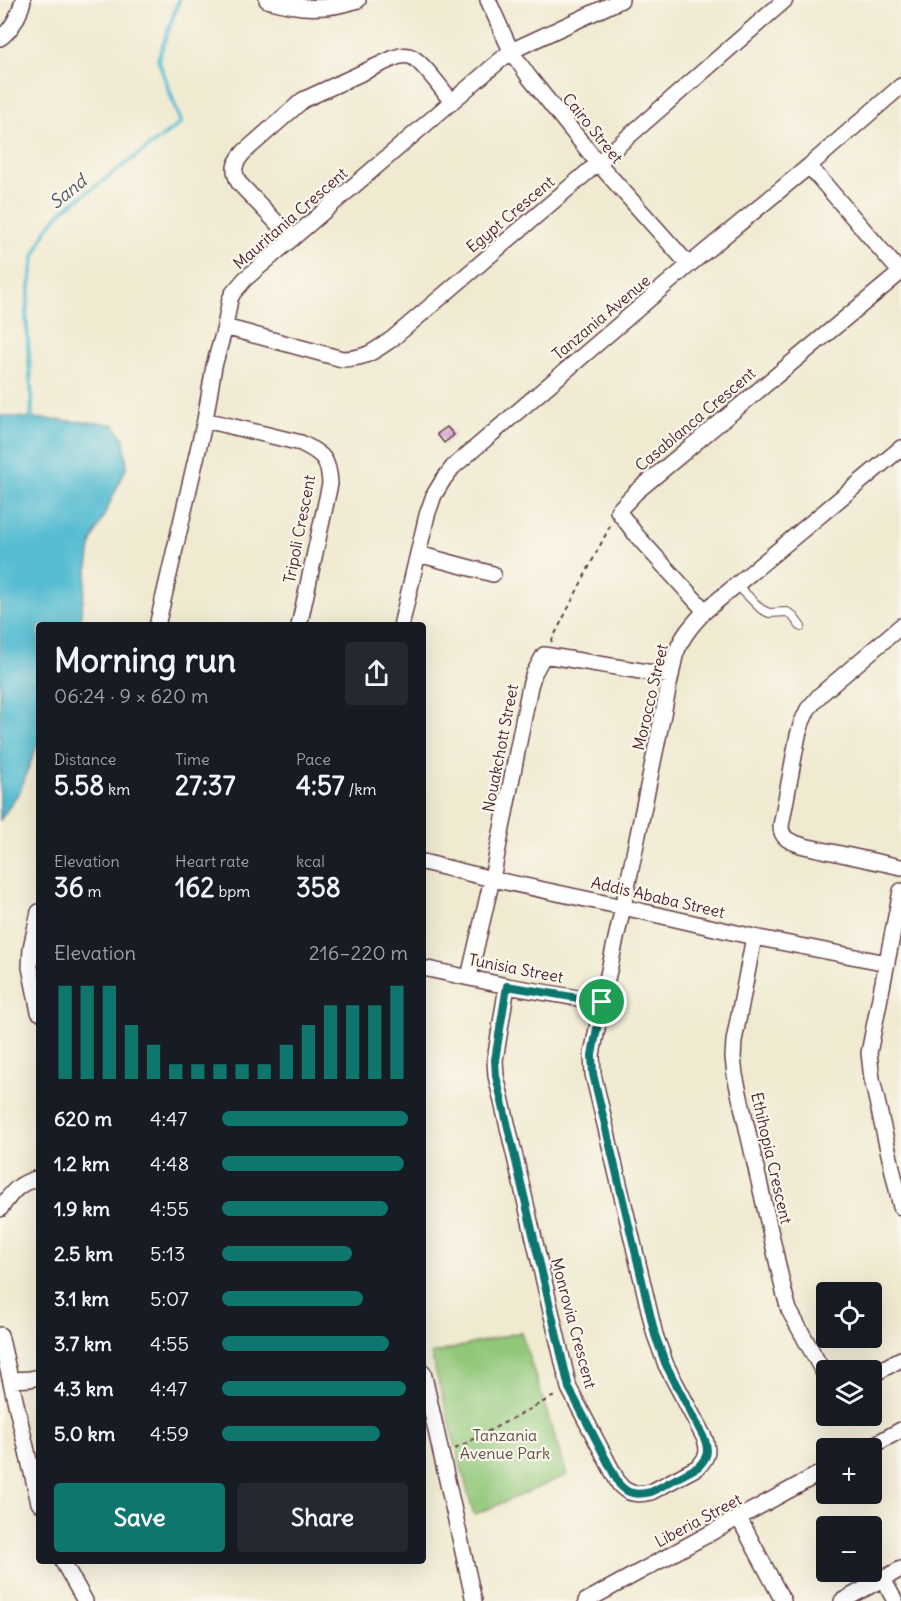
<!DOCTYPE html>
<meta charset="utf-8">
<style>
:root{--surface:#171b24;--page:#242831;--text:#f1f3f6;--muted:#9ea1a6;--accent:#0f766e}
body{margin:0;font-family:Delius,sans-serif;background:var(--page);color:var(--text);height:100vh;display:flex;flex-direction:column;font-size:22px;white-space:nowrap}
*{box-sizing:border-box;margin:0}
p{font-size:20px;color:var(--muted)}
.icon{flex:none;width:33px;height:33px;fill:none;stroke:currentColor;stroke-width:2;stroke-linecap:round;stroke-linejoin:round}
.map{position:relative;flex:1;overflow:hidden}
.panel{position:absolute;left:36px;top:622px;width:390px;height:942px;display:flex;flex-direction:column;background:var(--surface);border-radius:6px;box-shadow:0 6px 24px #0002}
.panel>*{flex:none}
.fabs{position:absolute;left:816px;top:1282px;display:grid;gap:12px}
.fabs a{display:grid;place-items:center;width:66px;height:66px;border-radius:6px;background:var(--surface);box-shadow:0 6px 24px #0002;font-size:30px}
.pin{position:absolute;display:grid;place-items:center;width:51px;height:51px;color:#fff;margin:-26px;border:3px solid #fff;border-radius:50%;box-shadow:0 2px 6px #0007}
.round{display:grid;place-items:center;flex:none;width:63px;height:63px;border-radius:6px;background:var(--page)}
.overview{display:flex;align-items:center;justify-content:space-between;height:102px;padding:0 18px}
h1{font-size:33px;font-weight:700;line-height:45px}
.figures{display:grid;grid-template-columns:repeat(3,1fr);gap:9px;height:102px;padding:6px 18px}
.figures div{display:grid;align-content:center}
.figures b{font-size:26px;font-weight:700}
.figures small{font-size:16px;font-weight:400}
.figures p{font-size:16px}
.chart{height:168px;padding:12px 18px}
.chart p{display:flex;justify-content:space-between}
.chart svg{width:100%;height:108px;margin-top:6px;stroke:var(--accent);stroke-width:6}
.primary-button{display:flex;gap:12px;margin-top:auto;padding:12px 18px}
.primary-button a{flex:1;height:69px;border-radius:6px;background:var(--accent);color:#fff;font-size:24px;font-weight:700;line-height:69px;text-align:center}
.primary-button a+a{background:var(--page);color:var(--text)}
ul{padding:0 18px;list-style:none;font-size:20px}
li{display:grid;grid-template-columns:96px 72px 1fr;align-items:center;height:45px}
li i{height:15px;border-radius:8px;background:var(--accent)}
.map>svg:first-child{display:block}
.green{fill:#91c779;stroke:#6e7352;stroke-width:1.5}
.water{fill:#55bcd2;stroke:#506e7e;stroke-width:1.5}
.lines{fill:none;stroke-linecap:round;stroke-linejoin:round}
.stream{stroke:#55bcd2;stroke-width:4}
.building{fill:#cd9acc}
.lane-casing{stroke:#633d44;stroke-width:10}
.street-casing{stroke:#633d44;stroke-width:18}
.path{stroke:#633d44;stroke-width:2;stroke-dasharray:4.5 4.5;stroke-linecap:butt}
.lane{stroke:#fff;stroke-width:8}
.street{stroke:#fff;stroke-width:15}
.route-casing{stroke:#fff;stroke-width:12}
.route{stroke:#0f766e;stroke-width:8}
.labels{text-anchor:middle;stroke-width:4.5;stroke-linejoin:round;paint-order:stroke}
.street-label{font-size:16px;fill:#4a1f2b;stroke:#fbf7ec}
.park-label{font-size:16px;fill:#5f5142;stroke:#fbf7ec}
.water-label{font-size:18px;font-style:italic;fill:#4e5665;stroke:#fbf7ec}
</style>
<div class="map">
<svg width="901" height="1601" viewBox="0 0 901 1601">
<rect width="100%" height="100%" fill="#fbf7ec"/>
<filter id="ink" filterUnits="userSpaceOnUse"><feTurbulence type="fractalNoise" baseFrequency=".0167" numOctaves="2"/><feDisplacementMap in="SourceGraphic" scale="12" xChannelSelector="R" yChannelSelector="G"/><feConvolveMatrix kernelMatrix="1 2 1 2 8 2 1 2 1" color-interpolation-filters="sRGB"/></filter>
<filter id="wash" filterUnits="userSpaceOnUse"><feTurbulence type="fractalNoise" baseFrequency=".008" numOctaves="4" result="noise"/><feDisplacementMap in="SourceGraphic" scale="24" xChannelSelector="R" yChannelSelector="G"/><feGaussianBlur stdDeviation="1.35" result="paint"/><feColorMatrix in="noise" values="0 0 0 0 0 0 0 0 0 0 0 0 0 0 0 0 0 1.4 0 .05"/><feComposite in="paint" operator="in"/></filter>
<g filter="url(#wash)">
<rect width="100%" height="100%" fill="#f0ead1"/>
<path class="green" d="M 521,1332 L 567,1475 L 474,1515 L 431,1354 Z"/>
<path class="water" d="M 0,416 L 113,424 L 124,439 L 127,466 L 92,541 L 79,625 L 39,626 L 39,740 L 20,791 L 0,820 Z"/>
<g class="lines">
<path class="stream" d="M 31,422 L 32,402 L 26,312 L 34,257 L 46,230 L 62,211 L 181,123 L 158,59 L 179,0"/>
</g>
<g id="blocks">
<path class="building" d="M 447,427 L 454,435 L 444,443 L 437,434 Z"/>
</g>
</g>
<g filter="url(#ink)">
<use href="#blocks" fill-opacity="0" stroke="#633d44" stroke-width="1.5"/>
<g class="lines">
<g class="lane-casing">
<path id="lane" d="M 737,585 L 761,609 L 769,613 L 787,612 L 792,615 L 801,627"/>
</g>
<g class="street-casing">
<path id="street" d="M 267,0 C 300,9 326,11 358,0
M 488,0 L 511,51 L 529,77 L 598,163 L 689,265
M 0,38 C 12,30 20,14 23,0
M 809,166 L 901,273
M 292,239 L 239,183 C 232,169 234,164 244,152 L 303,100 L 394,58 C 399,56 404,55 409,56 C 420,58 444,92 452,102
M 225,327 L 342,359 C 366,358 372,353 392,339 L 598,163 L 785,0
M 205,420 L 301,443 C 323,454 329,459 330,484 L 299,626
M 418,554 L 493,574
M 705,611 L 637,536 L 618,511 L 636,492 L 901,272
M 157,626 L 205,420 L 214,366 L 225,327 L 230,299 L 233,293 L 245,279 L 511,51 L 621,0
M 401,626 L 427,515 L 434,495 L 443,480 L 453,467 L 689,265 L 809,166 L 901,86
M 901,626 L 820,695 L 808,709 L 802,722 L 798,735 L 781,826 C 781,840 792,842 804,846 L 901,867
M 423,862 L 492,879 L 623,907 L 754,937 L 887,963
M 901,891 L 869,1053 L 872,1079 L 901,1207
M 39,912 L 31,948 L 30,967 L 39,1012
M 754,937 L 734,1041 L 733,1057 L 735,1075 L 784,1292 L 789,1310 L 826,1377
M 423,968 L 507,986 L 602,1002
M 469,977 L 492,879 L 530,686 L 534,673 L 544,655 L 671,676
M 507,986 L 495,1060 L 496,1076 L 569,1388 L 619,1484 C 628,1495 638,1495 651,1492 L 698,1467 C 707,1458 709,1452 705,1439 L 666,1365 L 655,1335 L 593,1074 L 592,1055 L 602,1002 L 623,907 L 675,656 C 681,637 692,625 705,611 L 901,448
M 0,1209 C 12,1192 18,1183 39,1178
M 0,1335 L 39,1503
M 423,1372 L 474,1601
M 872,1375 L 901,1359
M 11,1380 L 30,1379 L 39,1377
M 866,1449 L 901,1430
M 739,1518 L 783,1601
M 63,1562 L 85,1601
M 883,1579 L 895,1601
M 586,1601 L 826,1470
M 842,1601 L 901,1569"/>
</g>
<path class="path" d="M 551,642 L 611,524
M 455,1449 L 558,1394"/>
<use href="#lane" class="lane"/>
<use href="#street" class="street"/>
</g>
</g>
<g class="lines" filter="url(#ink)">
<g class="route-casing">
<path id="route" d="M 507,986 L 602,1002 L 592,1055 L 593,1074 L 655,1335 L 666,1365 L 705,1440 C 709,1452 707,1458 698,1467 L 651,1492 C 638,1495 628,1495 619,1484 L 569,1388 L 496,1076 L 495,1060 Z"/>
</g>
<use href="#route" class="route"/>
</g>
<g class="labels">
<g class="street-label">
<text transform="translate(593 128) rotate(51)" y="6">Cairo Street</text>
<text transform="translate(510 214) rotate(-40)" y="6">Egypt Crescent</text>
<text transform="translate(290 218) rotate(-41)" y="6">Mauritania Crescent</text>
<text transform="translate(601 317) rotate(-40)" y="6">Tanzania Avenue</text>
<text transform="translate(695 419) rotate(-40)" y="6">Casablanca Crescent</text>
<text transform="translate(299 529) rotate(-79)" y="6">Tripoli Crescent</text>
<text transform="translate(650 697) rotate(-77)" y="6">Morocco Street</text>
<text transform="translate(500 748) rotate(-79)" y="6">Nouakchott Street</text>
<text transform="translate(658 897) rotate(13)" y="6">Addis Ababa Street</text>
<text transform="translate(516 968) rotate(11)" y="6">Tunisia Street</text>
<text transform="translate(772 1158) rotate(77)" y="6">Ethihopia Crescent</text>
<text transform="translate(574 1323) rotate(75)" y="6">Monrovia Crescent</text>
<text transform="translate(698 1520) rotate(-28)" y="6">Liberia Street</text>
</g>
<g class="park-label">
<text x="505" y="1441">Tanzania<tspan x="505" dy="18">Avenue Park</tspan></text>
</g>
<g class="water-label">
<text transform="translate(68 192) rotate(-39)" y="6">Sand</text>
</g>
</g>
</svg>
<div class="fabs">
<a><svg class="icon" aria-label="locate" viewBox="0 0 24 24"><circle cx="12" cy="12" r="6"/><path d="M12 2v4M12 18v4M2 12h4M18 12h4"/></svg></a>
<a><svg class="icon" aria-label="layers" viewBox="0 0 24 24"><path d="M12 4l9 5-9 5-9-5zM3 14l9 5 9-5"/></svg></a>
<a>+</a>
<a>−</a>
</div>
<div class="pin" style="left:602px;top:1002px;background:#1e9e55"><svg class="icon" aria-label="arrive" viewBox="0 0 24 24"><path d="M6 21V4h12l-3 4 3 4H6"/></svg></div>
<section class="panel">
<div class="overview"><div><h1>Morning run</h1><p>06:24 · 9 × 620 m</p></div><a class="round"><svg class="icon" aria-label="share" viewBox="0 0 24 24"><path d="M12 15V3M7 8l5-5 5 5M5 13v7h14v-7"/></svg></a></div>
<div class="figures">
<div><p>Distance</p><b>5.58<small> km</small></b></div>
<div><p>Time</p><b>27:37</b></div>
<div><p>Pace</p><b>4:57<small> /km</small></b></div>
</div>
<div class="figures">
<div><p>Elevation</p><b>36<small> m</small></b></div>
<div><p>Heart rate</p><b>162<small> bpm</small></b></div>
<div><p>kcal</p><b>358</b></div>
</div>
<div class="chart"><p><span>Elevation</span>216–220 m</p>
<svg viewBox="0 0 160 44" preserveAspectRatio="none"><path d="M5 44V6M15 44V6M25 44V6M35 44V22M45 44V30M55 44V38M65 44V38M75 44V38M85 44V38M95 44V38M105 44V30M115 44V22M125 44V14M135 44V14M145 44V14M155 44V6"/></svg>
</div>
<ul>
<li><b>620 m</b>4:47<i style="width:100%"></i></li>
<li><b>1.2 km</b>4:48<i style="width:98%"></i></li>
<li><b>1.9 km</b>4:55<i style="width:89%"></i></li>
<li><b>2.5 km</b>5:13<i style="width:70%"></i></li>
<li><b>3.1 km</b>5:07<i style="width:76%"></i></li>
<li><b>3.7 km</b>4:55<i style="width:90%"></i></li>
<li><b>4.3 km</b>4:47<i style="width:99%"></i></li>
<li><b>5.0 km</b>4:59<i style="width:85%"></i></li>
</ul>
<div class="primary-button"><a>Save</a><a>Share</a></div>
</section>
</div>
